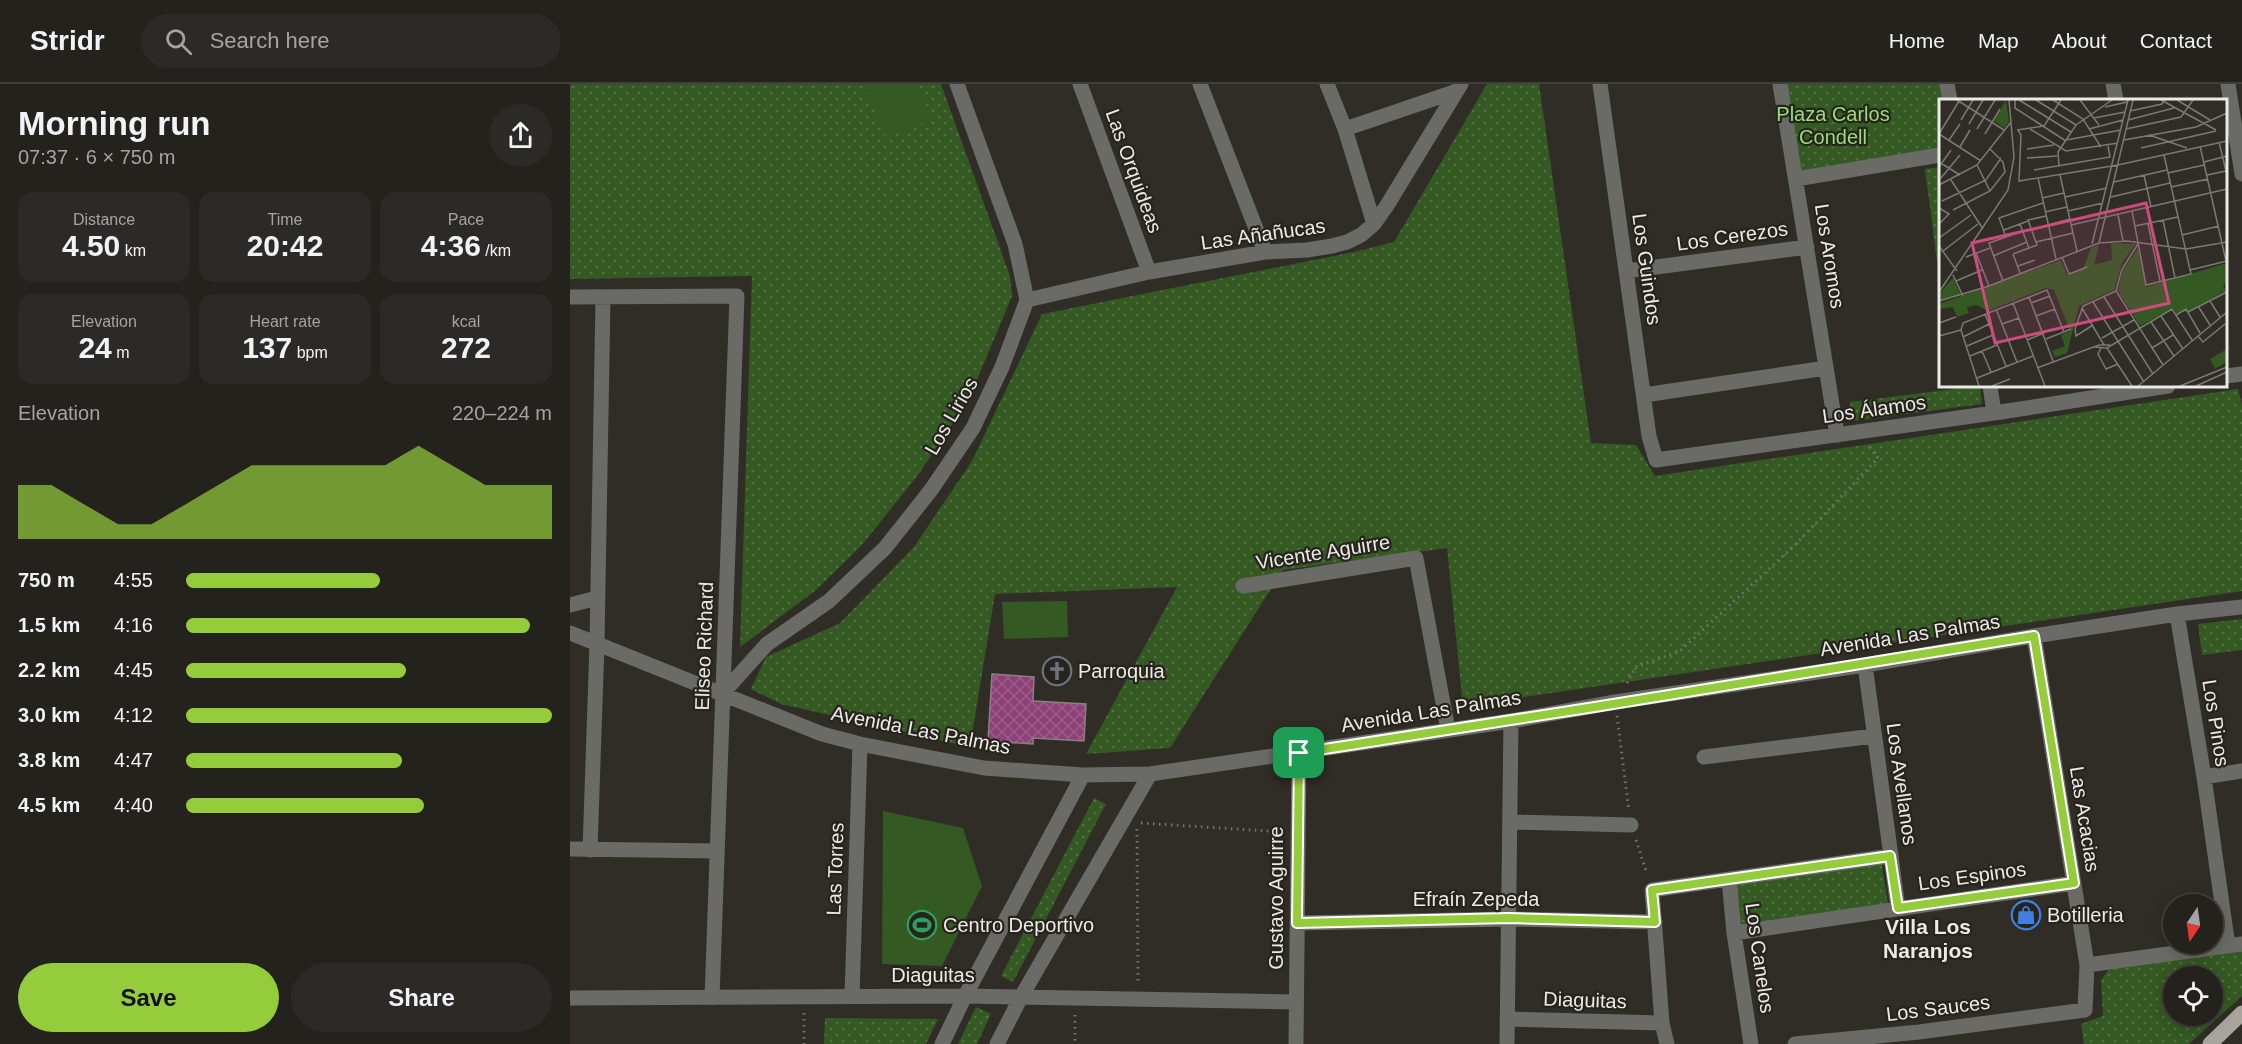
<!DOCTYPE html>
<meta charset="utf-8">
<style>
:root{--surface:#24221d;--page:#2c2a26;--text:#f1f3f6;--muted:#a3a4a4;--line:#413f3b;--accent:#95cc3b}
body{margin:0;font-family:Helvetica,sans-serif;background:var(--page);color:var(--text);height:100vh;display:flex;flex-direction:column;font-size:22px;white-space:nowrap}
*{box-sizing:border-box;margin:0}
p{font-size:20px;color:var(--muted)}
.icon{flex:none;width:33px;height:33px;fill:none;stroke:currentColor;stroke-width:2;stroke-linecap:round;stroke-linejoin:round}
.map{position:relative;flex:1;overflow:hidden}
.sheet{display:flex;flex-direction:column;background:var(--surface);width:570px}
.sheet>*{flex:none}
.needle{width:39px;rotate:193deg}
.controls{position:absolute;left:1593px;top:810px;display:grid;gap:12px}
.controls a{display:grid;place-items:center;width:60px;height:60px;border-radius:50%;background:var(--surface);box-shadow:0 3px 15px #0003,0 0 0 2px var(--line);font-size:30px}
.pin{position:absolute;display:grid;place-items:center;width:51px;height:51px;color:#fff;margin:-26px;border-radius:12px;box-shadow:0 3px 9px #0006}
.round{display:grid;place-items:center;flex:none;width:63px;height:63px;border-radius:32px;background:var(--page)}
.overview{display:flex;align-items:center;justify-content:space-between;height:102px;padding:0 18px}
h1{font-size:33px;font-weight:800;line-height:45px}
.metrics{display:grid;grid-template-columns:repeat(3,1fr);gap:9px;height:102px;padding:6px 18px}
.metrics div{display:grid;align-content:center;border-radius:15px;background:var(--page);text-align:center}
.metrics b{font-size:30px;font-weight:800}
.metrics small{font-size:16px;font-weight:400}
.metrics p{font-size:16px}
.chart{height:168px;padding:12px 18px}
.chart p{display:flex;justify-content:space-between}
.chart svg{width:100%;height:108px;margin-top:6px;fill:var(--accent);opacity:.7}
.primary-button{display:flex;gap:12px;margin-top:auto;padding:12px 18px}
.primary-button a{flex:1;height:69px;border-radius:36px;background:var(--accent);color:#111;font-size:24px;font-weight:800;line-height:69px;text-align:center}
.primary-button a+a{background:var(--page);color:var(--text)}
ul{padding:0 18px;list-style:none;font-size:20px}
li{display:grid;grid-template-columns:96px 72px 1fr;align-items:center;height:45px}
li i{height:15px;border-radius:8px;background:var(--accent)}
header{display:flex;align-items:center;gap:36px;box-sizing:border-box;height:84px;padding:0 30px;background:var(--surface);border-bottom:2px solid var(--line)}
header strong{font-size:28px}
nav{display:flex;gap:33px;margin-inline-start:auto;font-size:21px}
.search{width:420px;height:54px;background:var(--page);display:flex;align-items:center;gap:15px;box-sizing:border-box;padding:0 21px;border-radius:33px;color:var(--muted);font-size:22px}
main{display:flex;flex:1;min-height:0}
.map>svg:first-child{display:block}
.green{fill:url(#green-dots);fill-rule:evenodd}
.pitch{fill:#345922}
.building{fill:url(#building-cross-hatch);stroke:#898186;stroke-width:1.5}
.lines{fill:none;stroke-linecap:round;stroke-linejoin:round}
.path{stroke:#77746f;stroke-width:3;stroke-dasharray:1.5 4.5;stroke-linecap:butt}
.minor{stroke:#6a6a66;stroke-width:15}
.major{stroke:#a7a59e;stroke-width:15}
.route-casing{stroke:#fff;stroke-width:12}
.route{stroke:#95cc3b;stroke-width:8}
.labels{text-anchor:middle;stroke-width:4.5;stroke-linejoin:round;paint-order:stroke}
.park-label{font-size:20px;fill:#97dd78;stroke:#26241d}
.street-label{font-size:20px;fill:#eceae6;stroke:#26241d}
.poi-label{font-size:20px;fill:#eceae6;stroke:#26241d;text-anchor:start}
.neighbourhood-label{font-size:21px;font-weight:bold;fill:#eceae6;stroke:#26241d}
.inset-road{fill:none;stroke:#7b7973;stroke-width:1.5}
.view{fill:#cc4c7e;fill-opacity:0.15;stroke:#cc4c7e;stroke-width:3}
.inset-edge{fill:none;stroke:#eceae6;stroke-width:3}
</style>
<header>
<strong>Stridr</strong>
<div class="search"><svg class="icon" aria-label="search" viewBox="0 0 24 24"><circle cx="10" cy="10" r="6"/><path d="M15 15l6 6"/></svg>Search here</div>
<nav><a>Home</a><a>Map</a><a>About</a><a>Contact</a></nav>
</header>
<main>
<section class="sheet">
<div class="overview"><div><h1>Morning run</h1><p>07:37 · 6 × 750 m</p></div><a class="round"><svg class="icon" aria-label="share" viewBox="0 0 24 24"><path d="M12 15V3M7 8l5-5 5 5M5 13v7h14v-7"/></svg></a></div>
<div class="metrics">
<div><p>Distance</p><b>4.50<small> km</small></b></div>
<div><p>Time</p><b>20:42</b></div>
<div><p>Pace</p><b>4:36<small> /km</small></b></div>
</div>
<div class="metrics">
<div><p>Elevation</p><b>24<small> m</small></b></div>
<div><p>Heart rate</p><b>137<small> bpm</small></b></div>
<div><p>kcal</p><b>272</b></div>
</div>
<div class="chart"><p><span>Elevation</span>220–224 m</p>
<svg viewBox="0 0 160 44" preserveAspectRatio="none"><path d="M0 44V22L10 22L20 30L30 38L40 38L50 30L60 22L70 14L80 14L90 14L100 14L110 14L120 6L130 14L140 22L150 22L160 22V44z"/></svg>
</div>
<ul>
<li><b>750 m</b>4:55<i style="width:53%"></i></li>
<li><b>1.5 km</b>4:16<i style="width:94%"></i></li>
<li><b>2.2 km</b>4:45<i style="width:60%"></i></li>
<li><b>3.0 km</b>4:12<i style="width:100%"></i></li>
<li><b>3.8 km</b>4:47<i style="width:59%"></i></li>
<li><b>4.5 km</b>4:40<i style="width:65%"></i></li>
</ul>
<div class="primary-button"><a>Save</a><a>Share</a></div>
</section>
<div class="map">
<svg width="1672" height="960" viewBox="0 0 1672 960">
<defs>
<pattern id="green-dots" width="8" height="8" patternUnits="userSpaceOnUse" patternTransform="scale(1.5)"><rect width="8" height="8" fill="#345922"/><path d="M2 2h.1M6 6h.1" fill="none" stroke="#527142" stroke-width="1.8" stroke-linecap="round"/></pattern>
<pattern id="building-cross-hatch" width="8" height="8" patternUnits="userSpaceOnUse" patternTransform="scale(1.5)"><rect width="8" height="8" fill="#8d4277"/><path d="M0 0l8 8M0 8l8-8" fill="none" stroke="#9d5d8a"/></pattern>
</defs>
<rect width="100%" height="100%" fill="#302d27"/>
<path class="green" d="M 0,0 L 371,0 L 440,192 L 442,212 L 399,315 L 348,391 L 291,462 L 246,506 L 170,563 L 182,192 L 0,195 Z
M 917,0 L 969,0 L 1021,359 L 1066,361 L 1085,392 L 1668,305 L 1672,321 L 1672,507 L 893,622 L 877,464 L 713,486 L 600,664 L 516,670 L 607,503 L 425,510 L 400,663 L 211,620 L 181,605 L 196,573 L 270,539 L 344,463 L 402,377 L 472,230 L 784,168 L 824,158 Z
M 1215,0 L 1375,0 L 1377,16 L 1370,16 L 1370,66 L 1229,89 Z
M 1370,83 L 1370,201 L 1355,85 Z
M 1384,302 L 1410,302 L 1412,320 L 1282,337 L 1280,318 L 1384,305 Z
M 1672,535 L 1672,566 L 1632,571 L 1628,540 Z
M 524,714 L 536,720 L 443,898 L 431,892 Z
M 1311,776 L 1318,820 L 1170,844 L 1165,798 Z
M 1672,867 L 1672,912 L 1619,960 L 1514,960 L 1511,940 L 1533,932 L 1531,896 L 1539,885 ZM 1604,892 L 1642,892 L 1642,932 L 1604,932 Z
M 406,923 L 421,930 L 407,960 L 388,960 Z
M 255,934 L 368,935 L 356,960 L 254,960 Z"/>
<path class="pitch" d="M 293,0 L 348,0 L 362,35 L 316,53 Z
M 497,517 L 498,553 L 434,555 L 432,518 Z
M 313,727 L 393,744 L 412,802 L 372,882 L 312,880 Z"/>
<path class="building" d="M 422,590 L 464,593 L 463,617 L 516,620 L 514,657 L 463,654 L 463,660 L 418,657 Z"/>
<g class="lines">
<path class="path" d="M 1057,599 L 1066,583 L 1110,567 L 1226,460 L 1308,374 L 1299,362
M 1047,632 L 1059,727
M 571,739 L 714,748
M 567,745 L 568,900
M 1066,756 L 1077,790
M 234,929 L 234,960
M 505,931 L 505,960"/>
<path class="minor" d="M 510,0 L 579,188
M 630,0 L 695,168
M 757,0 L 775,45 L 804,140
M 1030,0 L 1079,352 L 1086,376 L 1424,329 L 1598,302
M 1210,0 L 1267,351
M 1377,0 L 1380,16
M 1543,0 L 1546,16
M 1658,0 L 1672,90
M 775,45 L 887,7
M 1226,95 L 1370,71
M 1056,187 L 1237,163
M 0,213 L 167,212 L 142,914
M 457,216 L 579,188 L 695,168 L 737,166 L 762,162 L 777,158 L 791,151 L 804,140 L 816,123 L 891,0
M 1656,292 L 1672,290
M 1420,302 L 1424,329
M 1074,311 L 1256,284
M 673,502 L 846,474 L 878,646
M 0,521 L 27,514
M 1607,530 L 1634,693 L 1658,862
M 0,549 L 252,650 L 290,660 L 414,684 L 513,691 L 580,690 L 941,637 L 1045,618 L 1295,581 L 1464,552 L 1607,530 L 1672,523
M 1295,581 L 1328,824
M 153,609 L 197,560 L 259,517 L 315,464 L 361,406 L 403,344 L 432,283 L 457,216 L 445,160 L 387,0
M 1134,673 L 1304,652
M 1634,693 L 1672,687
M 940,738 L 1061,741
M 0,765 L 147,767
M 20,766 L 27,560 L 33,213
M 1159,795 L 1164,849 L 1181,960
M 727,839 L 939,835 L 1085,838
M 1164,849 L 1504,799
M 1517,881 L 1672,860
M 282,912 L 290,660
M 0,914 L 395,912 L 726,918
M 937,935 L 1092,939
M 372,960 L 395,912 L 513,691
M 427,960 L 451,913 L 580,690
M 726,960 L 729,668
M 937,960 L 941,637
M 1097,960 L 1092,939 L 1082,806 L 1320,772
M 1225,960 L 1349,948 L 1515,926 L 1517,881 L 1464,552"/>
<path class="major" d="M 1640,960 L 1672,929"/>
</g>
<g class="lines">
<g class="route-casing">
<path id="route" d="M 1464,552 L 1504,799 L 1328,824 L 1320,772 L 1082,806 L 1085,838 L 939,834 L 727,839 L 729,669 C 974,631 1220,593 1464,552 Z"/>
</g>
<use href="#route" class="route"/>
</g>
<defs>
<g id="church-ring" transform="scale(1.5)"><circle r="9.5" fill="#26241d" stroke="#6b7280" stroke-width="1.5"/><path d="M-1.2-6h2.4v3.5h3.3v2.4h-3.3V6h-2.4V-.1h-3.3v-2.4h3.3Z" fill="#6b7280"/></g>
<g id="shop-ring" transform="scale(1.5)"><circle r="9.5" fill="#26241d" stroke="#3f7fe0" stroke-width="1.5"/><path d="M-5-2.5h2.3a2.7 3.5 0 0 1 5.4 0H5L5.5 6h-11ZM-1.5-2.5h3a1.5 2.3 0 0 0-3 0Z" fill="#3f7fe0"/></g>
<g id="stadium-ring" transform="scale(1.5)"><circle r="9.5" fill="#26241d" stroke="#2e9e5b" stroke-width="1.5"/><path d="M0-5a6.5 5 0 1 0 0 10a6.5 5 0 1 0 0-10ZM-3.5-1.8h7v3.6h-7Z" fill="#2e9e5b"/></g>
</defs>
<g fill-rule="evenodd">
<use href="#church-ring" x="487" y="587"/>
<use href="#shop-ring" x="1456" y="831"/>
<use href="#stadium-ring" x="352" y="841"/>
</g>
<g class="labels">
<g class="park-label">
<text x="1263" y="37">Plaza Carlos<tspan x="1263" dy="23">Condell</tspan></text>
</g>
<g class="street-label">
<text transform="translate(564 87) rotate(70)" y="7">Las Orquideas</text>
<text transform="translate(693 150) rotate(-8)" y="7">Las Añañucas</text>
<text transform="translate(1162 152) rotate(-8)" y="7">Los Cerezos</text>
<text transform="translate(1260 172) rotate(81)" y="7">Los Aromos</text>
<text transform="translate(1077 185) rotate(82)" y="7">Los Guindos</text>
<text transform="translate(1304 325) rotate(-8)" y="7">Los Álamos</text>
<text transform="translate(381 332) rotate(-60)" y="7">Los Lirios</text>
<text transform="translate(753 468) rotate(-9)" y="7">Vicente Aguirre</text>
<text transform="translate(1340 551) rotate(-9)" y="7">Avenida Las Palmas</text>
<text transform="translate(134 562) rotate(-88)" y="7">Eliseo Richard</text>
<text transform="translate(861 627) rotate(-9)" y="7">Avenida Las Palmas</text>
<text transform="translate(1646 639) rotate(81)" y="7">Los Pinos</text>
<text transform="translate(351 646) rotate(11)" y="7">Avenida Las Palmas</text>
<text transform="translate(1332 700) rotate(82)" y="7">Los Avellanos</text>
<text transform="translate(1515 735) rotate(81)" y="7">Las Acacias</text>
<text transform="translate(265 785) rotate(-88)" y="7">Las Torres</text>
<text transform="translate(1402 792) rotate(-8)" y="7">Los Espinos</text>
<text transform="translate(706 814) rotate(-90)" y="7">Gustavo Aguirre</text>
<text x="906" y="822">Efraín Zepeda</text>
<text transform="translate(1190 874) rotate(82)" y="7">Los Canelos</text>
<text x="363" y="898">Diaguitas</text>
<text transform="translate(1015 916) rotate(2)" y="7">Diaguitas</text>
<text transform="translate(1368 924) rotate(-7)" y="7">Los Sauces</text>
</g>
<g class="poi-label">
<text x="508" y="594">Parroquia</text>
<text x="1477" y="838">Botilleria</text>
<text x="373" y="848">Centro Deportivo</text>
</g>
<g class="neighbourhood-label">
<text x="1358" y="850">Villa Los<tspan x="1358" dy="24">Naranjos</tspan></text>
</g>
</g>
<g transform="translate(1369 15)">
<rect width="288" height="288" fill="#302d27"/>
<path d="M 67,1 L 70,23 L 65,29 L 55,22 ZM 172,144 L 197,145 L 183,164 L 175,191 L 140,207 L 128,254 L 116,258 L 113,252 L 126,247 L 122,236 L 131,232 L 115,191 L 107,189 L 49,212 L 38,206 L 28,208 L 30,214 L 18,218 L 14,208 L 0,210 L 0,205 L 122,161 L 128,176 L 144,170 L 152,149 L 160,146 L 155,166 L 173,161 ZM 199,149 L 207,188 L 288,164 L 288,183 L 284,187 L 287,192 L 250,212 L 237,214 L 234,209 L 201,227 L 179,192 L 184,171 ZM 14,179 L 22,196 L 0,201 L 0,195 Z" fill="#345922"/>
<path d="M 286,251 L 288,263 L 276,270 L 271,260 Z" fill="#345922"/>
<path class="inset-road" d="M 18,1 L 65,31M 76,1 L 76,9 L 127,42M 80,1 L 132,33M 97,1 L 137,26M 114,1 L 144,20 L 162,48M 141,1 L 160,26M 222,1 L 277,31M 238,1 L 271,21M 166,8 L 188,3M 191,12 L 223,5 L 226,1M 155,19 L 186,13M 22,21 L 34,1M 189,21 L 235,9M 30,25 L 44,1M 38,30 L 56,1M 91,30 L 127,52 L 179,44M 150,30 L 184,21M 187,30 L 242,18 L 254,1M 78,31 L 105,27 L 122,1M 79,31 L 82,36 L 80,82 L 179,66 L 288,42M 0,35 L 42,62M 0,35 L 20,2M 46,35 L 61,10M 210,36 L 248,49M 10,41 L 21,25M 127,41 L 182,31M 185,41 L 257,28 L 288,14M 280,43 L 288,76M 261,47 L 287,162M 21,48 L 31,31M 202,49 L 277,32M 88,50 L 115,46M 88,59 L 118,57M 0,63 L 21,76M 265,63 L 288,57M 38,66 L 51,92M 120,67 L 119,53 L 137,26 L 173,1M 0,68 L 12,51M 95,71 L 171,58 L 169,47M 229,74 L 265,66M 121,76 L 138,152M 205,76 L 212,108M 268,76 L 287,72M 2,79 L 21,56M 99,79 L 117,160M 12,81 L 44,130M 175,83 L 228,71M 0,86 L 38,66 L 72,23M 232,88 L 269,80M 126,98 L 168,89M 172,98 L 231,84M 103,99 L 125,94M 3,102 L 47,81 L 62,59M 0,109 L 10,115 L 0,125M 14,111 L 51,92 L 66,73 L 64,63 L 51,50M 129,112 L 164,104M 193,112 L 207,186 L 252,175 L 225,56M 106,113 L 128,108M 179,116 L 184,142M 224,121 L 236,179M 81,125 L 90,149M 209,125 L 221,182M 109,126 L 131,120M 132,126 L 288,90M 196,127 L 239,118M 65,131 L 89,122M 243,136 L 280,127M 67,138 L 60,119 L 104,104M 0,139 L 32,116M 97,143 L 134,134M 160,144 L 194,1M 153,145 L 189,1M 199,145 L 183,170 L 177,192 L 224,266M 0,147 L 18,172M 4,152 L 39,125M 37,154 L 50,187M 74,155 L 98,146 L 89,121 L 107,117M 74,155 L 81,174M 54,157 L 88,143M 27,158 L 51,149M 123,158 L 130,175 L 148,168M 79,167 L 96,161M 251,171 L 288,162M 14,176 L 24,197M 17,182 L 43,171M 64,182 L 50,144 L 84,132M 0,193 L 69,91 L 75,58 L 70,1M 90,198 L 114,262M 165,198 L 214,275M 0,202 L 50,187 L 160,144 L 188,142 L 247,150 L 288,143M 271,202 L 281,218M 154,203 L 205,283M 74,204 L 106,287M 92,204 L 111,197M 259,207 L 271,226M 143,209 L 165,246M 57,210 L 78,263M 249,213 L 288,193M 46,215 L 67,267M 237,216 L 247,210 L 261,234M 97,217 L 116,210M 222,217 L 244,250M 212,223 L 235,257M 0,224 L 17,218M 63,225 L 80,219M 154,226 L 137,237 L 136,230 L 144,207 L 177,192M 22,231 L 24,224 L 108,191 L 125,233M 22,231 L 40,287M 0,237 L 22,231M 259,237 L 264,243 L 286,225M 24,238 L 50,225M 163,239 L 195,221M 107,240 L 132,230M 88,241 L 105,234M 28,247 L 54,236M 155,248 L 168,249 L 233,210 L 253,241M 162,249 L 159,255 L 167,270 L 179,265M 168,249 L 193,287M 213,249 L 234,236M 43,252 L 52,273M 31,257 L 58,246M 98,269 L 160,246 L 171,246M 38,279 L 94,257M 53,287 L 71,280M 199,287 L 288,213M 241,287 L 288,268M 257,287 L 288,273"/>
<path class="view" d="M 207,104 L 230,204 L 56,244 L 33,144 Z"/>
<rect width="288" height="288" class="inset-edge"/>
</g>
</svg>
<div class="controls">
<a><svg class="needle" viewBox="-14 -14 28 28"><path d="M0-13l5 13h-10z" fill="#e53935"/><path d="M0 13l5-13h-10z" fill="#a3a4a4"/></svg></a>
<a><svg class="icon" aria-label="locate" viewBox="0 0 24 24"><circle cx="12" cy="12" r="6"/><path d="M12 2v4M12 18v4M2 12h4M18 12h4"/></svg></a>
</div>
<div class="pin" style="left:729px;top:669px;background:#1e9e55"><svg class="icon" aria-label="arrive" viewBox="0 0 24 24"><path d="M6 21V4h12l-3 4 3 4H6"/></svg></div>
</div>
</main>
